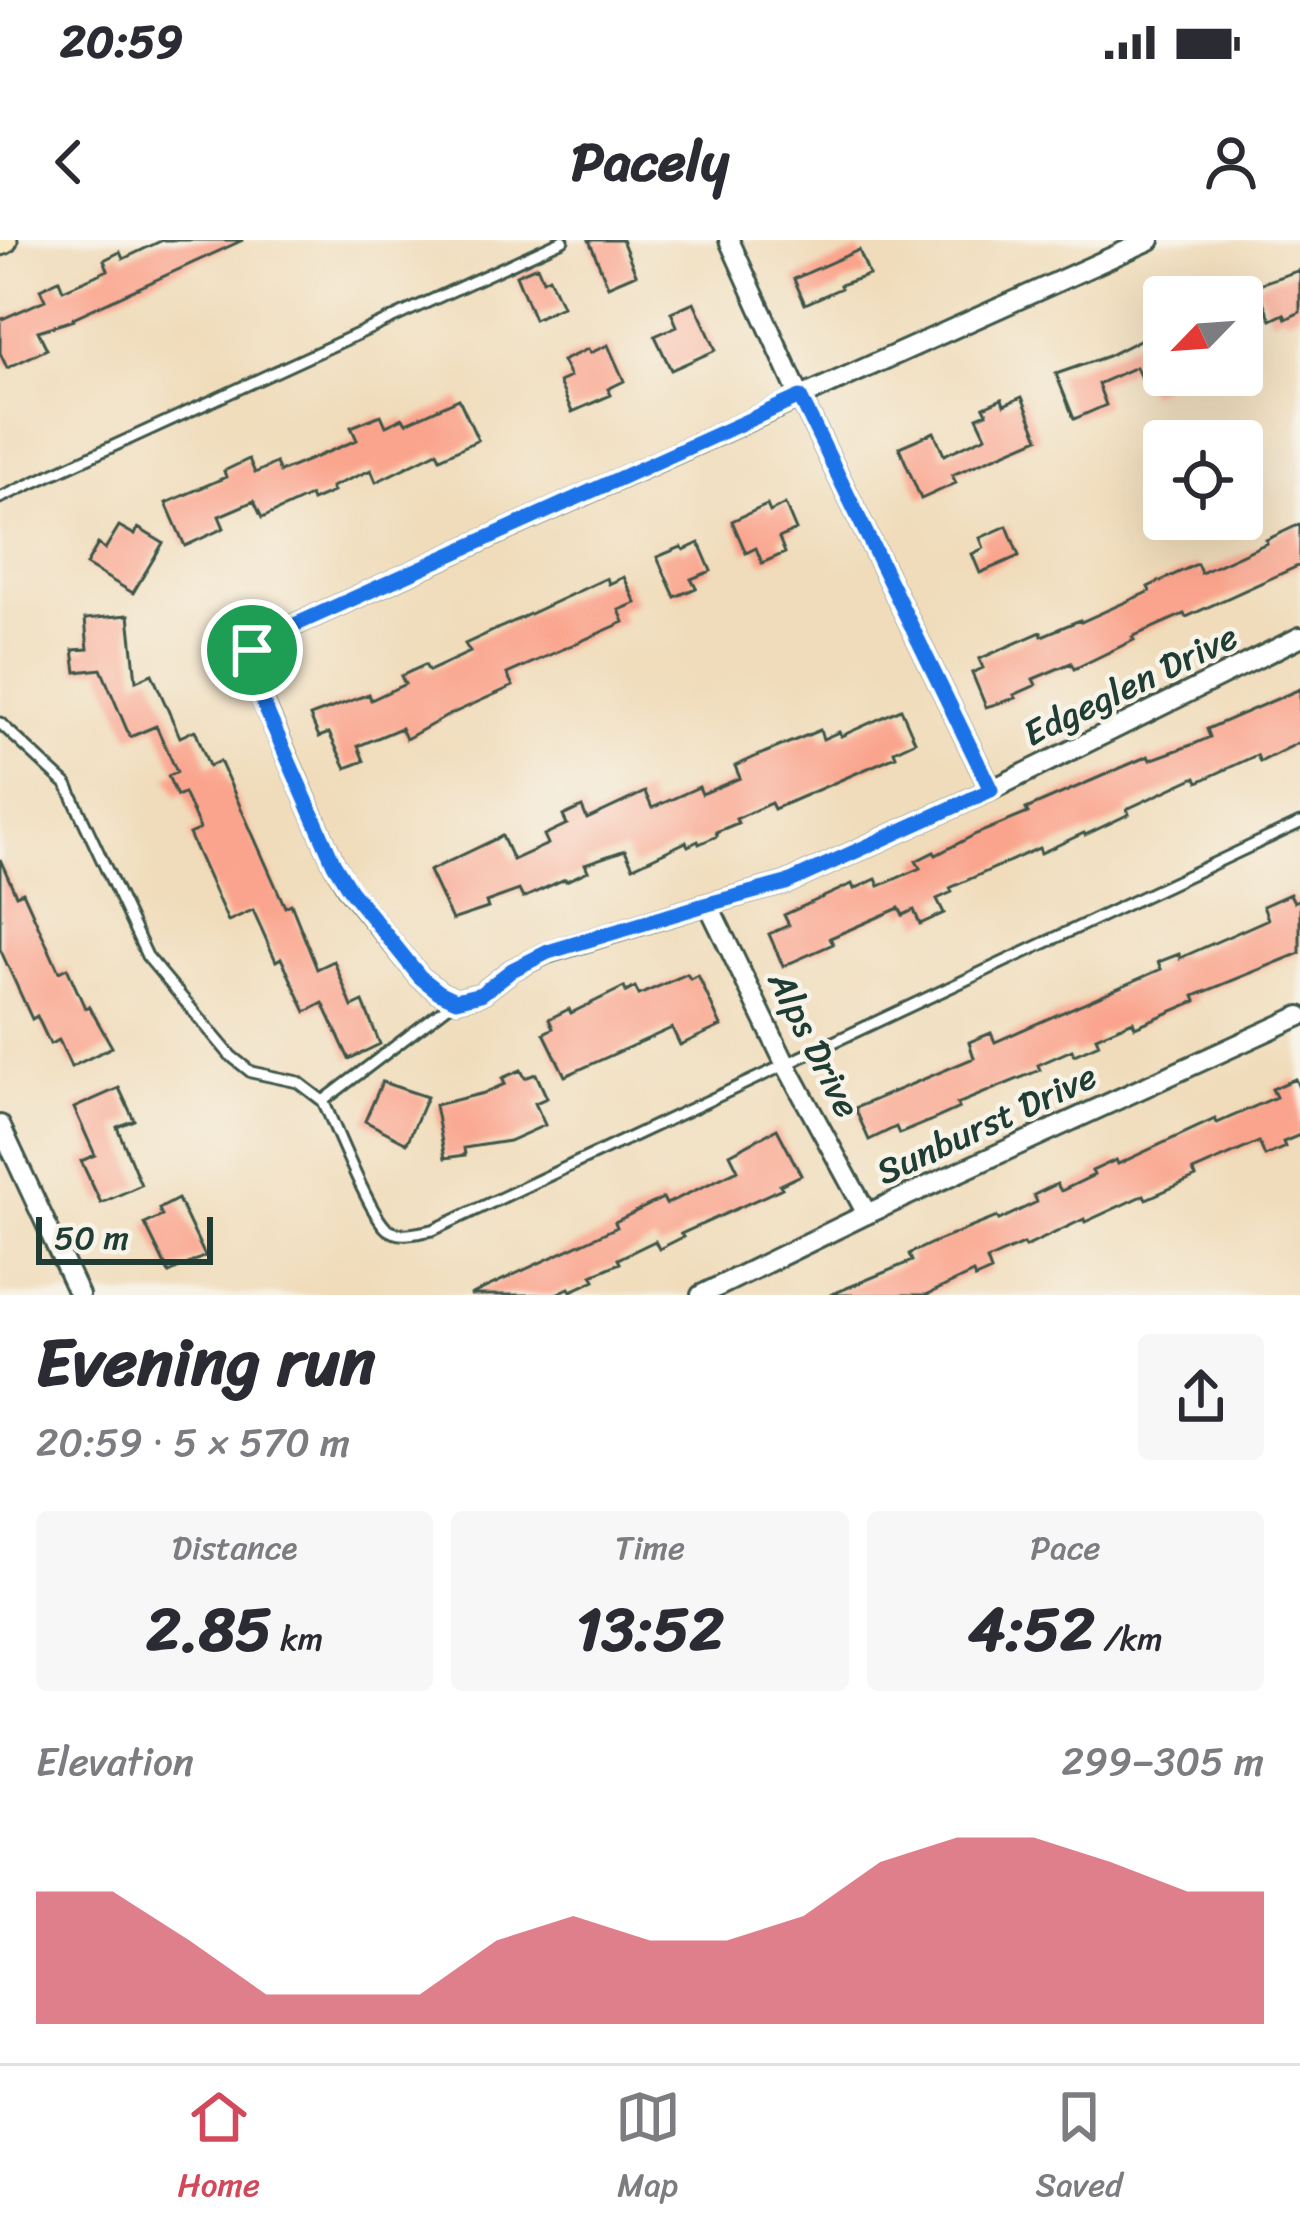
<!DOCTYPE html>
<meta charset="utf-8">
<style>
:root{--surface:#fff;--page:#f7f7f7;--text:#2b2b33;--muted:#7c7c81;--line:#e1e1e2;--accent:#d1495b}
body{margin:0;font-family:Sriracha,sans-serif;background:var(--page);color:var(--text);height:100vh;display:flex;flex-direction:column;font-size:45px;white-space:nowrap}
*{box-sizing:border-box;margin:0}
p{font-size:39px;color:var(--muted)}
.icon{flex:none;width:66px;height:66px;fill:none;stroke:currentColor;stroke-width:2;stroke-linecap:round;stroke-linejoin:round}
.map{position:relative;height:1055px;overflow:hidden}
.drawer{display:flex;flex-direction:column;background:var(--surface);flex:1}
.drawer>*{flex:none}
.needle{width:78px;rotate:245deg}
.controls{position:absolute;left:1143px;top:36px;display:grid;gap:24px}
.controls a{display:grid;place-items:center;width:120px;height:120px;border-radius:12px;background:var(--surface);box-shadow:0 12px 48px #0002;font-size:60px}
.scale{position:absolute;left:36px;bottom:30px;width:177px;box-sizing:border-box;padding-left:12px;border:6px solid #1f3d34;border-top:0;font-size:33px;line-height:42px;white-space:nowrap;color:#1f3d34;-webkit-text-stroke:9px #f7f3e8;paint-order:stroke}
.pin{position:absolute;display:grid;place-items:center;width:102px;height:102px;color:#fff;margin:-51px;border:6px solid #fff;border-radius:50%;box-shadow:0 3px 12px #0007}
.round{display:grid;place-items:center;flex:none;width:126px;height:126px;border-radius:12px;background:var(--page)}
.headline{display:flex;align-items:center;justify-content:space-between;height:204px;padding:0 36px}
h1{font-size:66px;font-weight:700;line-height:90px}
.metrics{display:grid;grid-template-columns:repeat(3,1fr);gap:18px;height:204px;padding:12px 36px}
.metrics div{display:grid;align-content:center;border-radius:12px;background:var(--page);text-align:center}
.metrics b{font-size:60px;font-weight:700}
.metrics small{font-size:33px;font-weight:400}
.metrics p{font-size:33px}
.chart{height:336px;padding:24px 36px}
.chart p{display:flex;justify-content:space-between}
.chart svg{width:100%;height:216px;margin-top:12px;fill:var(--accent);opacity:.7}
.status{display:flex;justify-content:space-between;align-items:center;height:84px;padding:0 60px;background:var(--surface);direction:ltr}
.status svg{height:33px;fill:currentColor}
header{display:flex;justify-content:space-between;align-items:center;height:156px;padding:0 36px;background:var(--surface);font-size:54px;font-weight:700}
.dock{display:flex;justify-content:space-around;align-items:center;height:168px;border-top:3px solid var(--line);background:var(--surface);font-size:33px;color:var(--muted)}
.dock a{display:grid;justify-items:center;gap:6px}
.dock .active{color:var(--accent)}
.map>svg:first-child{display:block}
.building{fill:#faa48d}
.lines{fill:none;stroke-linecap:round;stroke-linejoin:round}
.lane-casing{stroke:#3e5548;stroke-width:15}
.street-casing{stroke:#3e5548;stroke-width:24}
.secondary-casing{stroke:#3e5548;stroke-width:33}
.lane{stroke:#fff;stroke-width:9}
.street{stroke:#fff;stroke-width:18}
.secondary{stroke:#f8e8c3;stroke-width:27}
.route-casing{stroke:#fff;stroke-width:24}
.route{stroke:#1a73e8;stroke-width:15}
.labels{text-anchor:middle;stroke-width:9;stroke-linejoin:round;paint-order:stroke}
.street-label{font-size:36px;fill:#1f3d34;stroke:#f7f3e8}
</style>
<div class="status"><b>20:59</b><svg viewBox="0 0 49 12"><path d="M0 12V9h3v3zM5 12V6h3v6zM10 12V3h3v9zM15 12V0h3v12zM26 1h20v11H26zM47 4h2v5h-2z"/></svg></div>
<header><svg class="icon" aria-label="back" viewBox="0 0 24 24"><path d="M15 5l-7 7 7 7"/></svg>Pacely<svg class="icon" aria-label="person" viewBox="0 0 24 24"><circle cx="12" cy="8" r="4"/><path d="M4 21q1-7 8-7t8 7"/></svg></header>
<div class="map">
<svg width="1300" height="1055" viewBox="0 0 1300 1055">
<rect width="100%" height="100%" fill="#f7f3e8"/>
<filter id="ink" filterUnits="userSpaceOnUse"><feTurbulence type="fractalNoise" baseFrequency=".00833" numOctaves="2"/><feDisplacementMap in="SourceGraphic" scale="24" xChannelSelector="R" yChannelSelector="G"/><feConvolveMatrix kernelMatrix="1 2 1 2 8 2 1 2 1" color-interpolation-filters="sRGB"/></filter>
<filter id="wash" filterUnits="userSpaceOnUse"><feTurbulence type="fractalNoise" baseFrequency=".004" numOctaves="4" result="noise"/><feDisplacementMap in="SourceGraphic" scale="48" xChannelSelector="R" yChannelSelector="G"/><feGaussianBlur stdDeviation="2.7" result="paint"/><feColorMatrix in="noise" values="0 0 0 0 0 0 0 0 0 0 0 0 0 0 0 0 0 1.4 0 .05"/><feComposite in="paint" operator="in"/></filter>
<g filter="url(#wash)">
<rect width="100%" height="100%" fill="#f0dcba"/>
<g id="blocks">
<path class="building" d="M 163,0 L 243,0 L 73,78 L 74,80 L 38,91 L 47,109 L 7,128 L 0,113 L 0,80 L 45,60 L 40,49 L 59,40 L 63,50 L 108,30 L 104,20 L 120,12 L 123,19 Z
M 589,0 L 622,0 L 636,34 L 608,46 Z
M 859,10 L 869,35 L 840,45 L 841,48 L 805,64 L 794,39 Z
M 537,26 L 543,40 L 549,37 L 562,66 L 534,79 L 516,35 Z
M 1300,30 L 1300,72 L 1286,79 L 1284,74 L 1271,80 L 1256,45 Z
M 694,62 L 716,110 L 671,130 L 655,96 L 677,86 L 671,72 Z
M 1159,90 L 1164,100 L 1164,146 L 1148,153 L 1136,127 L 1098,144 L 1106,165 L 1074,179 L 1056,134 L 1108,116 Z
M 608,105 L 624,141 L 608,149 L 611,155 L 572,172 L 559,142 L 570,137 L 562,121 L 588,109 L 590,113 Z
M 1022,157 L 1039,198 L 952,235 L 956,243 L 921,259 L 899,207 L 934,192 L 944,215 L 986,196 L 977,177 L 987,173 L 984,167 L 1002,159 L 1004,165 Z
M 459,159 L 478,200 L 440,218 L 437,212 L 376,242 L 371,230 L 331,247 L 333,252 L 312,261 L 310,256 L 262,278 L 254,261 L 219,276 L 224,288 L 185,306 L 166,263 L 226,237 L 224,231 L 249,219 L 255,233 L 276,223 L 280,232 L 357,200 L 351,187 L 381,175 L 386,186 L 403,178 L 406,183 Z
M 785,264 L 796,290 L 779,298 L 785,313 L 762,323 L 756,308 L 746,313 L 732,281 L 767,265 L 770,272 Z
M 1300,284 L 1300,325 L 1186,377 L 1184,374 L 1132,397 L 1134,400 L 1074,429 L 1071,423 L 1033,439 L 1036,445 L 1014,455 L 1016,458 L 986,467 L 972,433 L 983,428 L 979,419 L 1041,392 L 1042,396 L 1080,380 L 1081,382 L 1150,351 L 1148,347 L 1197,324 L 1201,333 L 1267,303 L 1266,300 Z
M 119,286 L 135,295 L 138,288 L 163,303 L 133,353 L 86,325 L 98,304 L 105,309 Z
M 1007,286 L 1019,316 L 980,333 L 972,314 L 984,308 L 980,298 Z
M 699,303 L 711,331 L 691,339 L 696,348 L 675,357 L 657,317 L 681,307 L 684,310 Z
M 624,337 L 636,363 L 619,370 L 624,382 L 507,434 L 513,446 L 449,475 L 406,499 L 401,488 L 358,506 L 364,521 L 346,528 L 329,493 L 319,497 L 310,476 L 369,454 L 371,460 L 405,444 L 401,436 L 425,425 L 429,431 L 470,412 L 465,404 L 607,338 L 609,344 Z
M 129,375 L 136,441 L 152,434 L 180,497 L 195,490 L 209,526 L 220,521 L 285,667 L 291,664 L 317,729 L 334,721 L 352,767 L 363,762 L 380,804 L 349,819 L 323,763 L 306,772 L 281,718 L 276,721 L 253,670 L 228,681 L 189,594 L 200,589 L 184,553 L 177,556 L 168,536 L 177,532 L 156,486 L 130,497 L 101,429 L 76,432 L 73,410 L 88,409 L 85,379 Z
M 1300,449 L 1300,502 L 1260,522 L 1257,515 L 1198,542 L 1196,537 L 1127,569 L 1129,574 L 1085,595 L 1084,593 L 1041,613 L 1039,608 L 950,648 L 952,652 L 937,659 L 944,673 L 920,684 L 914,670 L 903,675 L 899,668 L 830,698 L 833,704 L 783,726 L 769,694 L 789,685 L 784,675 L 852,644 L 854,649 L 876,639 L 879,646 L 920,628 L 916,621 L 934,612 L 936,615 L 976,594 L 1028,573 L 1026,569 L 1148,516 L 1150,520 L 1194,504 L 1210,497 L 1207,489 Z
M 901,469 L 915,501 L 894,511 L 896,516 L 774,569 L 771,563 L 736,579 L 738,583 L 716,592 L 717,596 L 699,604 L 698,601 L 688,606 L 686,602 L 633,627 L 625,610 L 585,624 L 588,631 L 566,641 L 565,639 L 523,658 L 519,650 L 486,662 L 488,668 L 452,680 L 429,631 L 502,596 L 513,620 L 548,604 L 544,595 L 567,584 L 563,576 L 582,567 L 587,579 L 645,552 L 652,568 L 699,547 L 702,554 L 740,538 L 735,526 L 764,513 L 820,490 L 823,499 L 839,492 L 841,496 Z
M 0,619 L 16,655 L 23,652 L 59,732 L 67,728 L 85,768 L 89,766 L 112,807 L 71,827 L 59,800 L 50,804 L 37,776 L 32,779 L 0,709 Z
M 1290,654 L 1294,662 L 1300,659 L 1300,713 L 1194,756 L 1196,761 L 1135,787 L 1133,781 L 1096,797 L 1099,804 L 1074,815 L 1072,810 L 1038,825 L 1040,830 L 957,864 L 959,868 L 930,881 L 899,894 L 896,887 L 869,900 L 855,868 L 974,818 L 969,802 L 991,793 L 995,802 L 1161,729 L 1158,722 L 1179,714 L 1180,718 L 1268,679 L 1263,666 Z
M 687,734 L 690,739 L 698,735 L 721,786 L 680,805 L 672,788 L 565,836 L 544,793 L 553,788 L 549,779 L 569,769 L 571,773 L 624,747 L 626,752 L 635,747 L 639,755 Z
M 521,830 L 525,838 L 536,834 L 547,858 L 535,863 L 545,885 L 509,901 L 464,908 L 465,915 L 445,918 L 435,865 L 484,853 L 505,844 L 502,838 Z
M 1295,839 L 1300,850 L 1300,895 L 1283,902 L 1285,907 L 1265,916 L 1259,902 L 1193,931 L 1196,937 L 1146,959 L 1144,955 L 1085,982 L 1084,979 L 1025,1007 L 1023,1004 L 987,1020 L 991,1031 L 975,1038 L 973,1033 L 926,1055 L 830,1055 L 912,1021 L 909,1014 L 932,1003 L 997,977 L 999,980 L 1037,962 L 1034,955 L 1057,944 L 1061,951 L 1094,935 L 1092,931 L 1116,920 L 1118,924 L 1215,879 L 1217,883 L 1276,857 L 1272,849 Z
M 382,842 L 427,857 L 407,903 L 365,881 Z
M 119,848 L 134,880 L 117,887 L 141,945 L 101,963 L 81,921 L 95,915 L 74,868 Z
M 777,889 L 801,935 L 780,945 L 782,948 L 681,994 L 683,997 L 659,1009 L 655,1001 L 618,1019 L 620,1023 L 592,1035 L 595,1040 L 571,1051 L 569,1048 L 554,1055 L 470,1055 L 617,987 L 615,982 L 663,958 L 666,964 L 738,930 L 730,914 Z
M 178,959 L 205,1016 L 169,1033 L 145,984 L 162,976 L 159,969 Z"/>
</g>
</g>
<g filter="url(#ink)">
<use href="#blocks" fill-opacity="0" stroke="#3e5548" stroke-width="3"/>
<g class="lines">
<g class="lane-casing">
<path id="lane" d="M 0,258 L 563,0
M 0,483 L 67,545 L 147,716 L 231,816 L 251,832 L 298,842 L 323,861
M 456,760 L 323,861 C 335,886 370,975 387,989 C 401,999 419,992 433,990 L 1300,583"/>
</g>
<g class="street-casing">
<path id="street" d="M 729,0 L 800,157 L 991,550
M 1150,0 L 279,392 L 252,410 L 250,432 L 334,624 L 349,650 L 420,737 L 439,752 L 456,760 L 481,754 L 512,730 L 547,713 L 708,664 L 786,643 L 991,550 L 1300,397
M 708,664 L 785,823 L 867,974
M 0,885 L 79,1055
M 701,1055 L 867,974 L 1300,776"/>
</g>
<g class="secondary-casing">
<path id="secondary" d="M 0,1 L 3,0"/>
</g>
<use href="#lane" class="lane"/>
<use href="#street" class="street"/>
<use href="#secondary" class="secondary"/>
</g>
</g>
<g class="lines" filter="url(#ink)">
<g class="route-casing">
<path id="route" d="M 800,157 L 991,550 L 786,643 L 708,664 L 548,712 L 512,730 L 481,754 L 456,760 L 439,752 L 420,737 L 350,650 L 334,624 L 250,433 L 252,410 L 279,392 Z"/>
</g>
<use href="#route" class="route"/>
</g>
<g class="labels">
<g class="street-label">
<text transform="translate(1130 444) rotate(-26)" y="13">Edgeglen Drive</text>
<text transform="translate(815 804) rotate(63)" y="13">Alps Drive</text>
<text transform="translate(986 883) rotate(-25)" y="13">Sunburst Drive</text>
</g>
</g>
</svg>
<div class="controls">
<a><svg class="needle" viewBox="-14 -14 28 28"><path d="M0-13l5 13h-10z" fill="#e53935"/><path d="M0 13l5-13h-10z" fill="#7c7c81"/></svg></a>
<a><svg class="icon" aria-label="locate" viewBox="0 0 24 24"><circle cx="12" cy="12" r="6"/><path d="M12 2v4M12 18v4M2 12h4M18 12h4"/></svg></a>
</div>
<div class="scale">50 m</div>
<div class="pin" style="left:252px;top:410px;background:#1e9e55"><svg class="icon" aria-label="arrive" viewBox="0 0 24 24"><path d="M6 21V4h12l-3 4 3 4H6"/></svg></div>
</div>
<section class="drawer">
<div class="headline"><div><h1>Evening run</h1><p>20:59 · 5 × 570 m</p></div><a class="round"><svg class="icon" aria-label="share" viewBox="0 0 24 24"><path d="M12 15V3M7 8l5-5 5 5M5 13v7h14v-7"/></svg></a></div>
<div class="metrics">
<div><p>Distance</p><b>2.85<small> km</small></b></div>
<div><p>Time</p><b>13:52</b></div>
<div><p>Pace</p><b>4:52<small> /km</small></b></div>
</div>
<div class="chart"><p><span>Elevation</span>299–305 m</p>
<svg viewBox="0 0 160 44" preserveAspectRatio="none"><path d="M0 44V17L10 17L20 27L30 38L40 38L50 38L60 27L70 22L80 27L90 27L100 22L110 11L120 6L130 6L140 11L150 17L160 17V44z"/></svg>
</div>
</section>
<nav class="dock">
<a class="active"><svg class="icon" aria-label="home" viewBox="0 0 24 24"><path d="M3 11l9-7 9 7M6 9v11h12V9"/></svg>Home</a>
<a><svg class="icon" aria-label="map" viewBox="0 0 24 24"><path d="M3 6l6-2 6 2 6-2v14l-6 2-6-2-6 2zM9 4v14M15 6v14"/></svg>Map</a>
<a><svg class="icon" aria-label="saved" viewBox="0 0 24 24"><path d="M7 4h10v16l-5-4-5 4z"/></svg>Saved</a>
</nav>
